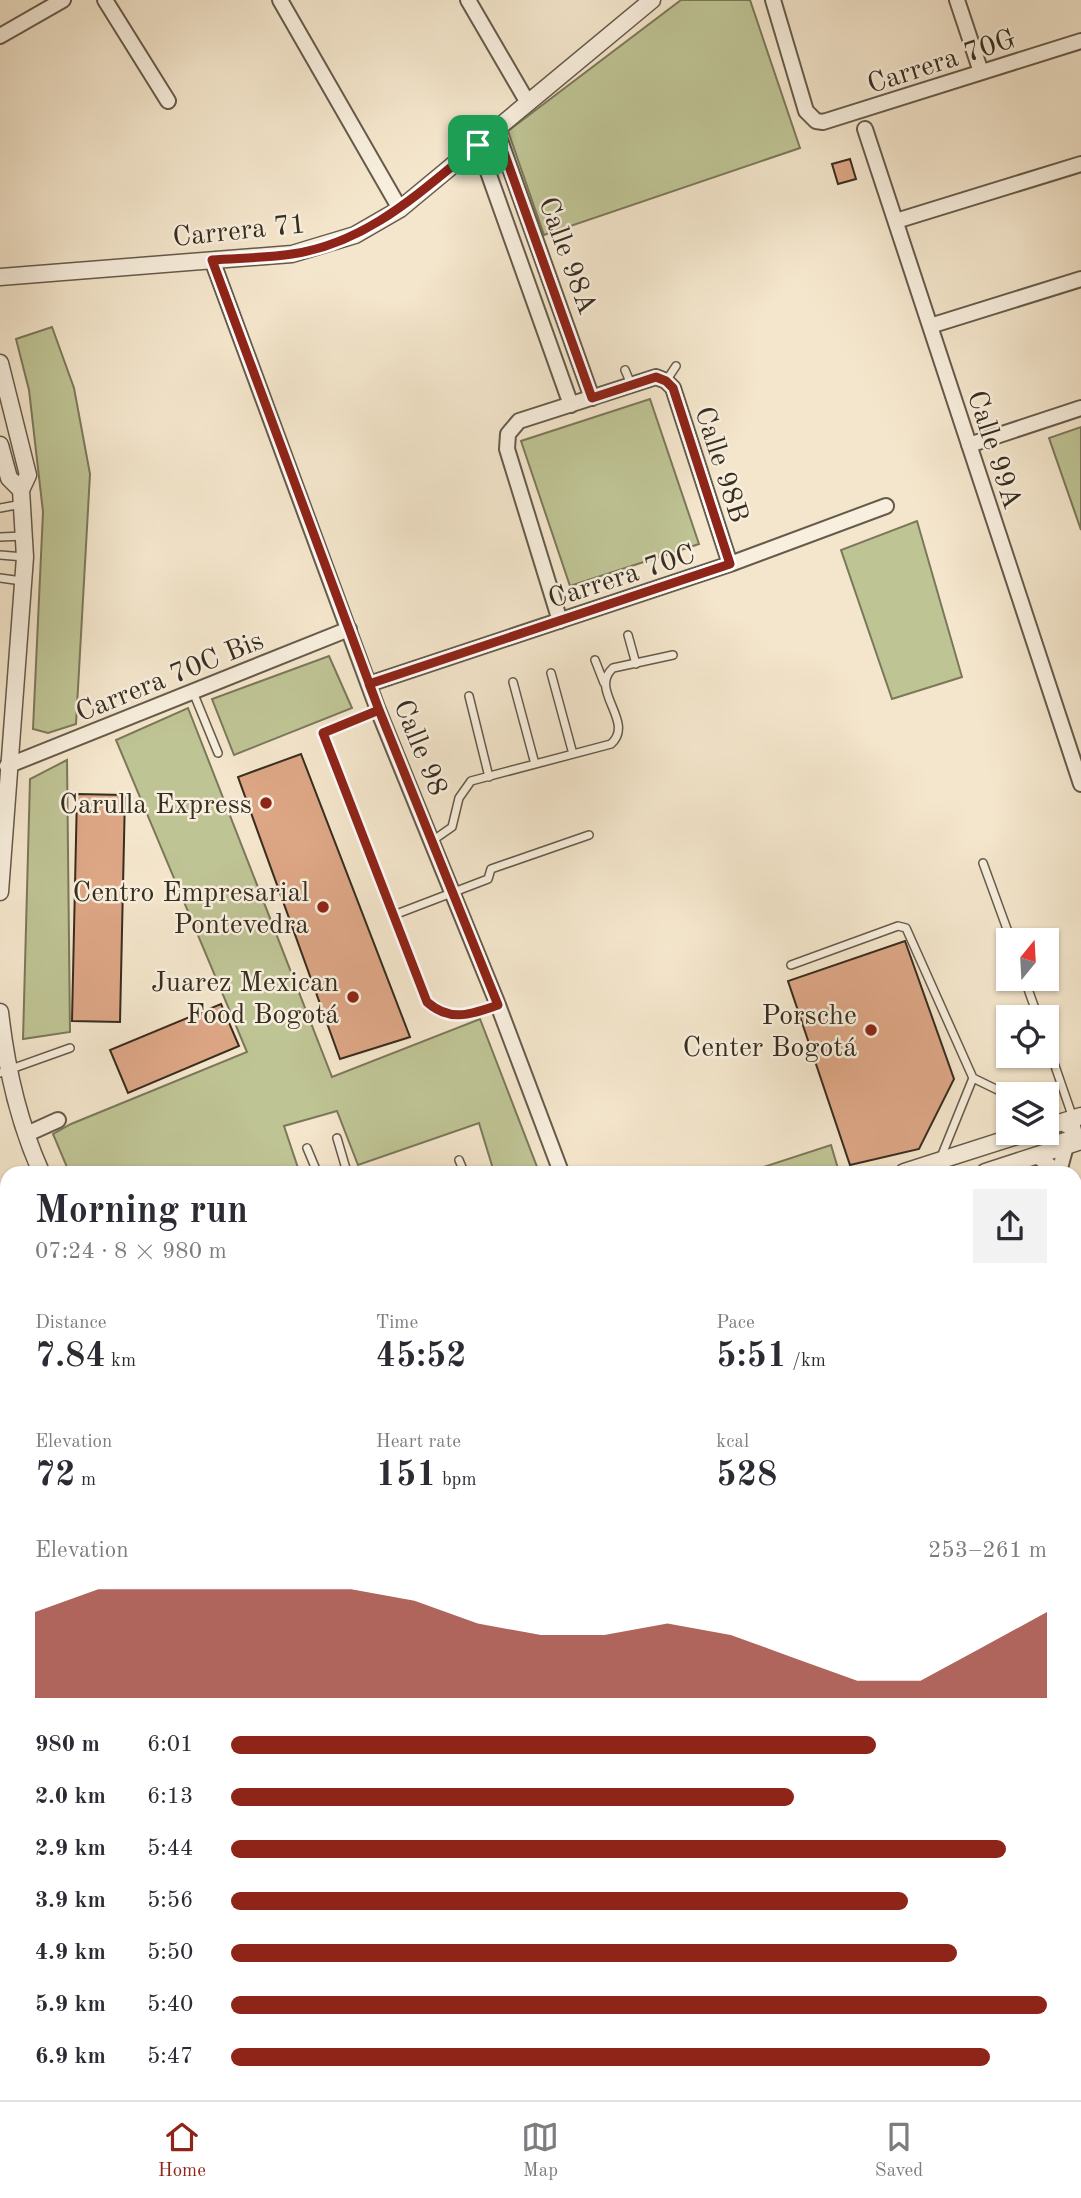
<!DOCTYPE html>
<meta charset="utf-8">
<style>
:root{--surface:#fff;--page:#f2f2f3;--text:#2b2b33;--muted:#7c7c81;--line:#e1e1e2;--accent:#8f2418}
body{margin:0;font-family:"Old Standard TT",serif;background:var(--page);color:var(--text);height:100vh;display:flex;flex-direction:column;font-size:26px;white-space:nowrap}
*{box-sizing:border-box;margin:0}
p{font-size:23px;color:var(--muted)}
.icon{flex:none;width:38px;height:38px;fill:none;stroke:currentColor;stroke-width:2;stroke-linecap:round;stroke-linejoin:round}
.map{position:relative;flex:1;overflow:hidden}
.drawer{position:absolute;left:0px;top:1166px;width:1082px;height:934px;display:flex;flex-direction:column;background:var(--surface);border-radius:21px 21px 0 0;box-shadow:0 2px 5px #0004}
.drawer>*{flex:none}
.needle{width:46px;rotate:18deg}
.buttons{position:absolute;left:996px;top:928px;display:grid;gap:14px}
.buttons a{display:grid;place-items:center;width:63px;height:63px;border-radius:0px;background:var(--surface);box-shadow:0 2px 5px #0004;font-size:35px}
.pin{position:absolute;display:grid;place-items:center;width:60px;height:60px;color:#fff;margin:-30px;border-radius:14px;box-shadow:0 4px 10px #0006}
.round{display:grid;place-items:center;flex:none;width:74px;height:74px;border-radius:0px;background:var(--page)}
.summary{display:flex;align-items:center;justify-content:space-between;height:119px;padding:0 35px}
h1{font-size:38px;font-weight:800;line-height:52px}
.metrics{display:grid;grid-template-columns:repeat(3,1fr);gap:10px;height:119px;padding:7px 35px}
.metrics div{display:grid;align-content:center}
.metrics b{font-size:35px;font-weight:800}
.metrics small{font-size:19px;font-weight:400}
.metrics p{font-size:19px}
.chart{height:196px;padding:14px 35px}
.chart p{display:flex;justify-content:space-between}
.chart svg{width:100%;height:126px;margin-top:7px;fill:var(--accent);opacity:.7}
ul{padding:0 35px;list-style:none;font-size:23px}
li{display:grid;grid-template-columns:112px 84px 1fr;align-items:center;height:52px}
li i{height:18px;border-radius:9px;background:var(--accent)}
.tabs{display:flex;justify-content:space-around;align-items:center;height:98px;border-top:2px solid var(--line);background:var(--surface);font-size:19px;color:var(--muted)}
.tabs a{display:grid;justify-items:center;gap:4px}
.tabs .on{color:var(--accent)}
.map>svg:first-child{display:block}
.green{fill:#bfc495;stroke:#7b785a;stroke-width:2}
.building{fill:#dda685;stroke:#372d20;stroke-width:2}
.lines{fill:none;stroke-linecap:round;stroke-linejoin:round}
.service-casing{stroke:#665b4b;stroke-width:10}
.minor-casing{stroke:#665b4b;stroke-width:18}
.tertiary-casing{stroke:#665b4b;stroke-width:19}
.service{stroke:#f8efde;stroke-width:7}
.minor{stroke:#f8efde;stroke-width:14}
.tertiary{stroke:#f8efde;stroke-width:16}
.route-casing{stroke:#fff;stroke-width:14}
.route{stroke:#8f2418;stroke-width:9}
.poi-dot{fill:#8f2418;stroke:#f8efde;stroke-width:2.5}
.labels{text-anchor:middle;stroke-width:5;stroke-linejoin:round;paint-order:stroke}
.street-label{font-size:28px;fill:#372d20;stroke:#f8efde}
.poi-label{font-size:28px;fill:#372d20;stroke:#f8efde;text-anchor:end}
</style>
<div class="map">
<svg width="1081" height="2100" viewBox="0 0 1081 2100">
<rect width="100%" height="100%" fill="#f4e6cc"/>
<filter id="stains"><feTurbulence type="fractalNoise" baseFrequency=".00286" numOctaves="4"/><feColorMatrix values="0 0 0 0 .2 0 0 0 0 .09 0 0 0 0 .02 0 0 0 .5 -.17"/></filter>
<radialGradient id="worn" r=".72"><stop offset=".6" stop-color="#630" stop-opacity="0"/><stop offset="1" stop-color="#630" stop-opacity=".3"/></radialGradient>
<path class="green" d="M 681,0 L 750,0 L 800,148 L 544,235 L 508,131 Z
M 52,327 L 74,388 L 90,474 L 76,724 L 48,733 L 33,729 L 43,512 L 29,390 L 16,339 Z
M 650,399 L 699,544 L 570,586 L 521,441 Z
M 1081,427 L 1081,530 L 1049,438 Z
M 917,521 L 962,677 L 892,699 L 841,550 Z
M 329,656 L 352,708 L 234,755 L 212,699 Z
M 188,708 L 332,1077 L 480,1019 L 539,1172 L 494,1172 L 479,1123 L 358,1165 L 337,1111 L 284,1126 L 298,1168 L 288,1172 L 69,1172 L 53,1134 L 71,1124 L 247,1052 L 116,740 Z
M 67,760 L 70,1032 L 23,1039 L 30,779 Z
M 831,1145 L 839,1172 L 748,1172 Z
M 7,1718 L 7,1777 L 0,1779 L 0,1721 Z
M 203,2093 L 257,2093 L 259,2100 L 181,2100 Z
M 643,2093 L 677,2093 L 679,2100 L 645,2100 Z"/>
<path class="building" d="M 850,159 L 856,179 L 838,184 L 832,164 Z
M 301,754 L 410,1037 L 340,1059 L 238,777 Z
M 77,794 L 125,795 L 120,1022 L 72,1021 Z
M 905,941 L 954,1079 L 919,1149 L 850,1165 L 788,981 Z
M 221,1004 L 239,1046 L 128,1093 L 110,1050 Z"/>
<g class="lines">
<g class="service-casing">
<path id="service" d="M 625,370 L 631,384
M 666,381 L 676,366
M 0,508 L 22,504
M 0,537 L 24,536
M 0,555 L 24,557
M 0,578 L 22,581
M 628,635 L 636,664
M 595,660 L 604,683
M 551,673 L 573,754
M 513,682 L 535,764
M 193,692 L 218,753
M 469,696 L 489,777
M 378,710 L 323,733 L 427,1002 C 451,1023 470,1015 498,1006
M 432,841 L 452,827 L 459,798 L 471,781 L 611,744 C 636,722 588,690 613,668 L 673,655
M 983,863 L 1011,940
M 394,915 L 488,879 L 491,869 L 589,835
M 791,965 L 898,926 L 906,928 L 973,1078 L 941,1157
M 1024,978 L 1038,1017
M 1046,1040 L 1073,1118
M 0,1073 L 70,1048
M 973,1078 L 1008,1095
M 337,1138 L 347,1172
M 307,1148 L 317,1172
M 459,1160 L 464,1172
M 1074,2001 L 1081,1996"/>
</g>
<g class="minor-casing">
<path id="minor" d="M 105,0 L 168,101
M 280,0 L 400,209
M 468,0 L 528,103
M 773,0 L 806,111 L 816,121 L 823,122 L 1081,41
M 957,0 L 981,72
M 0,36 L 63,0
M 496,129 L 592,398
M 865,129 L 1081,784
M 478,144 L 571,405
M 896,221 L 1081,164
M 212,260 L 378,710 L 498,1005 L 561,1172
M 930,326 L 1081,279
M 969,445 L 1081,408
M 560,621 L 507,449 L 508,434 L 519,421 L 656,377 L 666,381 L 673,388 L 730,564
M 369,684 L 730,564 L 886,506
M 7,766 L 349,629
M 27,1134 L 58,1120
M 1037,1156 L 1058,1172
M 1059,1172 L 1066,1146
M 1074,1223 L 1081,1244
M 1074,1470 L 1081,1468
M 0,1626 L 7,1649
M 1074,1700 L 1081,1698
M 1074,1926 L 1081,1924
M 0,1994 L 7,1992
M 371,2093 L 374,2100
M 507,2093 L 509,2100
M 142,2100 L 163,2093
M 727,2100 L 748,2093"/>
</g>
<g class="tertiary-casing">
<path id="tertiary" d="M 0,277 L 292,254 L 355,235 L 400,209 L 652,0
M 0,363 L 28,475 L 21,490 L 25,557 L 0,892
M 0,445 L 9,478 L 21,490
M 0,1012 C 6,1066 19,1123 41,1172
M 1046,1127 L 1081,1116
M 1059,1143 L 1071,1139 L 1074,1134 L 1072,1127 L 1062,1122
M 904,1172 L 1029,1132
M 985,1172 L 1081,1141
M 0,1467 L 7,1465
M 0,1492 L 7,1489
M 0,2052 L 7,2074
M 1074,2091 L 1078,2100
M 13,2093 L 15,2100
M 815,2093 L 817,2100"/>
</g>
<use href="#service" class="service"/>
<use href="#minor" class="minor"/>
<use href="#tertiary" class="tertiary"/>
</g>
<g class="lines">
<g class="route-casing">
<path id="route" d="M 478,145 C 421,191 368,243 292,254 C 266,258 238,258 212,260 L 379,710 L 498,1005 C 471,1014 451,1023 427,1002 L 323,733 L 379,710 L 369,684 L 730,564 L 673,388 L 666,381 L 656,377 L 592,398 L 496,130 L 478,145"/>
</g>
<use href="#route" class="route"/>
</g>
<g class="poi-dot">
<circle cx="266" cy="803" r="7"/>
<circle cx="323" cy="907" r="7"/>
<circle cx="353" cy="997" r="7"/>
<circle cx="871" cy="1030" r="7"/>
</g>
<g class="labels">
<g class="street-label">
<text transform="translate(941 60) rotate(-18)" y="10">Carrera 70G</text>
<text transform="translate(239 229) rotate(-6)" y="10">Carrera 71</text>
<text transform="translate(569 255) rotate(70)" y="10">Calle 98A</text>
<text transform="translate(996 449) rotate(72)" y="10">Calle 99A</text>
<text transform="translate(723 464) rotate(72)" y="10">Calle 98B</text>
<text transform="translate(621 575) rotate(-18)" y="10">Carrera 70C</text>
<text transform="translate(169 675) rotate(-22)" y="10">Carrera 70C Bis</text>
<text transform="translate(422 747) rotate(68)" y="10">Calle 98</text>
</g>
<g class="poi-label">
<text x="252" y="813">Carulla Express</text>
<text x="309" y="901">Centro Empresarial<tspan x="309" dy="32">Pontevedra</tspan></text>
<text x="339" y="991">Juarez Mexican<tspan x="339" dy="32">Food Bogotá</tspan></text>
<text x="857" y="1024">Porsche<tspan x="857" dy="32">Center Bogotá</tspan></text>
</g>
</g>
<rect width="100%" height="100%" filter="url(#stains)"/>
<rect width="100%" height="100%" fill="url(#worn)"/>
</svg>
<div class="buttons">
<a><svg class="needle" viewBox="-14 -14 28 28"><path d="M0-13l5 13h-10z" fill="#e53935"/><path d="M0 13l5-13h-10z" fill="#7c7c81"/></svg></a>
<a><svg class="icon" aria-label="locate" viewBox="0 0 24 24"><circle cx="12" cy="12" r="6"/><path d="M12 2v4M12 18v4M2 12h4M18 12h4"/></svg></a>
<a><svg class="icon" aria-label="layers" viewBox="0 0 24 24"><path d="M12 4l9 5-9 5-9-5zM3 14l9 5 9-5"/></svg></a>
</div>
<div class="pin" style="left:478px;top:145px;background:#1e9e55"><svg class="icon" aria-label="arrive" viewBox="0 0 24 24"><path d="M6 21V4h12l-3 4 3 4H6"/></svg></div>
<section class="drawer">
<div class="summary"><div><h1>Morning run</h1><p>07:24 · 8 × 980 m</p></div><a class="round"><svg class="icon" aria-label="share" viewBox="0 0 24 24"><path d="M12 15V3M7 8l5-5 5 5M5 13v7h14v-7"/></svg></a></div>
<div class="metrics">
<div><p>Distance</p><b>7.84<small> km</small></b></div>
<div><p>Time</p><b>45:52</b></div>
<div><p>Pace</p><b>5:51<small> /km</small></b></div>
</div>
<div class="metrics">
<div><p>Elevation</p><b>72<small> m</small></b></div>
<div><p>Heart rate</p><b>151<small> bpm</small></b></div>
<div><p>kcal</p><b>528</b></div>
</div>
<div class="chart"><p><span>Elevation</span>253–261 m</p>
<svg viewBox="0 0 160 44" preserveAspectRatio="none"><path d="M0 44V14L10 6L20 6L30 6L40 6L50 6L60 10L70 18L80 22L90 22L100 18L110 22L120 30L130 38L140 38L150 26L160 14V44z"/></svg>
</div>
<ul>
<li><b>980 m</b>6:01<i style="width:79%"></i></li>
<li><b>2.0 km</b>6:13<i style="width:69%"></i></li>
<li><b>2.9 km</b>5:44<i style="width:95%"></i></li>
<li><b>3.9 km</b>5:56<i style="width:83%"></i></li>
<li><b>4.9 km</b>5:50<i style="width:89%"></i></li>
<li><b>5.9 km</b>5:40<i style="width:100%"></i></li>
<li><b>6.9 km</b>5:47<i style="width:93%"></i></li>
</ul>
</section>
</div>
<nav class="tabs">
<a class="on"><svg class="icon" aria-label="home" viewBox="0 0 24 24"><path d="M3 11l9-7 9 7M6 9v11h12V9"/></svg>Home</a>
<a><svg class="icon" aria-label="map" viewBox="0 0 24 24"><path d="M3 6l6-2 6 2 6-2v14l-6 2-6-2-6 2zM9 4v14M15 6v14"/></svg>Map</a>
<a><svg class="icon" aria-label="saved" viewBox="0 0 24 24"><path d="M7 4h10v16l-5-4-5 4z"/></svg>Saved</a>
</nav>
